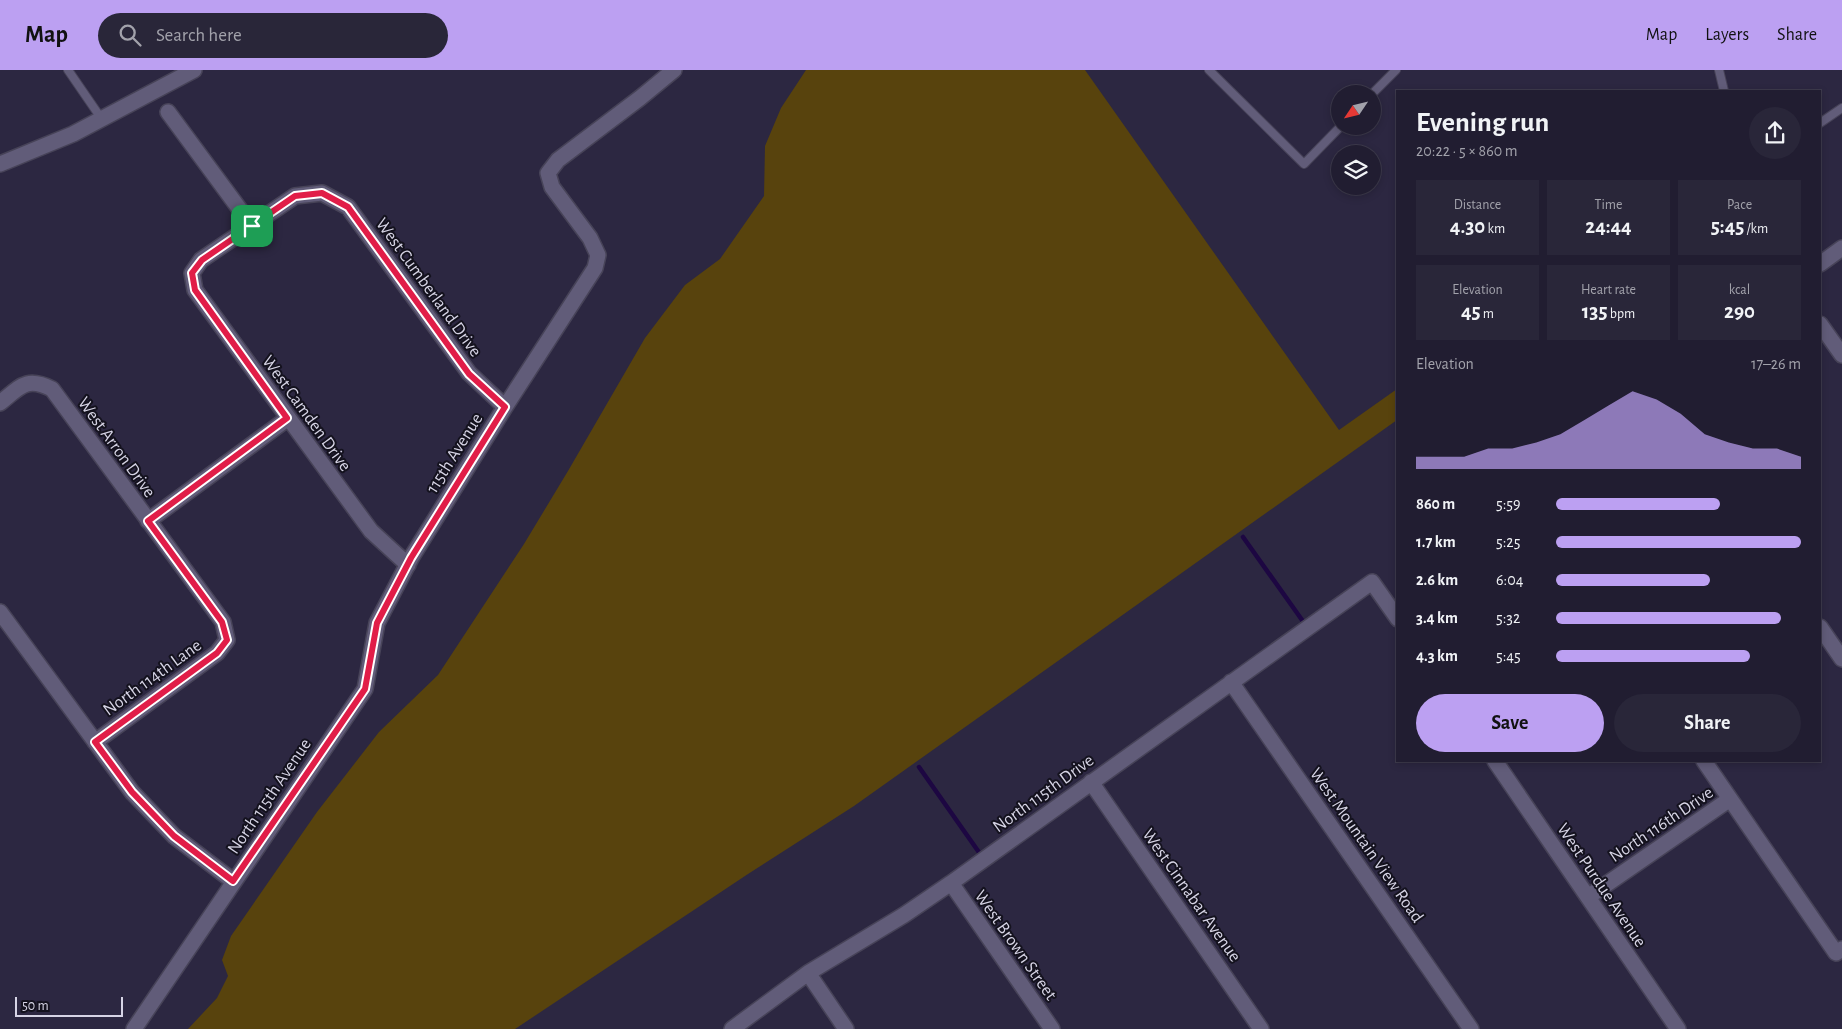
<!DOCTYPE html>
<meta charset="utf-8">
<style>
:root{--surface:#211d31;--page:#292639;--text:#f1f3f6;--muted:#a2a2ab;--line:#3e3b4d;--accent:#bca0f2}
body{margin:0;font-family:"Alegreya Sans",sans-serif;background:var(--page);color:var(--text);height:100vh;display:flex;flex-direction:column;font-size:19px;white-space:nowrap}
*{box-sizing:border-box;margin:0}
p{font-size:16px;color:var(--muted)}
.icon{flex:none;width:28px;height:28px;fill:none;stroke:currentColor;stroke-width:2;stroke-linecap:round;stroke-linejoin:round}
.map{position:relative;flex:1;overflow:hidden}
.panel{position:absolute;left:1396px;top:20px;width:425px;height:672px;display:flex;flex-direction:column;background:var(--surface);border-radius:0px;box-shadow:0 2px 8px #0003,0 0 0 1px var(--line)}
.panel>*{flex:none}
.needle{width:32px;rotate:235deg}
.controls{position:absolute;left:1331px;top:15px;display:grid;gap:10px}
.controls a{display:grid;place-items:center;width:50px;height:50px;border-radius:50%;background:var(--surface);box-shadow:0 2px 8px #0003,0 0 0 1px var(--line);font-size:25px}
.scale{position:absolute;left:15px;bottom:12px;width:108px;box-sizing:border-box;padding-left:5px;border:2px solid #d6d4e5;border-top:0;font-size:14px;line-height:18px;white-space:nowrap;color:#d6d4e5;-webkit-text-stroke:4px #14121e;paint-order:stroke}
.pin{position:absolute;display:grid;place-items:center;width:42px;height:42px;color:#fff;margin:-21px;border-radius:10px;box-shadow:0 2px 8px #0006}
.round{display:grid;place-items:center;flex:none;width:52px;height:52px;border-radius:26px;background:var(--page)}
.summary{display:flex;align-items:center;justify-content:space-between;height:85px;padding:0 20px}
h1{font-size:28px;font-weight:700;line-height:38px}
.stats{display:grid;grid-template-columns:repeat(3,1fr);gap:8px;height:85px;padding:5px 20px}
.stats div{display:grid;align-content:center;border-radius:0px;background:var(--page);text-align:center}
.stats b{font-size:21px;font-weight:700}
.stats small{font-size:14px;font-weight:400}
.stats p{font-size:14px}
.chart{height:140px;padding:10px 20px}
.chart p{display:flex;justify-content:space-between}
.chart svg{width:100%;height:90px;margin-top:5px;fill:var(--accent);opacity:.7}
.button{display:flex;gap:10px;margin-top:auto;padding:10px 20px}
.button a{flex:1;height:58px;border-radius:30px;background:var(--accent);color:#111;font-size:20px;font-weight:700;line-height:58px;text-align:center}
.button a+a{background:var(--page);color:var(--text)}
ul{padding:0 20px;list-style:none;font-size:16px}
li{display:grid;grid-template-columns:80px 60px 1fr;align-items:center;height:38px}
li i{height:12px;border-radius:6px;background:var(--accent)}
header{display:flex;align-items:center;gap:30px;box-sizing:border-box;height:70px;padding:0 25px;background:var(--accent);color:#111}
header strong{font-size:24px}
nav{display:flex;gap:28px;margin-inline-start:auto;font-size:18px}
.search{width:350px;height:45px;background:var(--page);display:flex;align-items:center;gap:12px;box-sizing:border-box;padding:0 18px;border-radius:28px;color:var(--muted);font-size:19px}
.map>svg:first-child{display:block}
.green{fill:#58430d}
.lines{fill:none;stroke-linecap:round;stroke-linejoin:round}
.stream{stroke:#1d0742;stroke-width:4.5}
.lane-casing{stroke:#474358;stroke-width:10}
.street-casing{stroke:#474358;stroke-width:18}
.lane{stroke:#615c79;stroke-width:8}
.street{stroke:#615c79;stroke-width:15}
.route-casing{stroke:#fff;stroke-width:10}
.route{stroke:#e11d48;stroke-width:6}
.labels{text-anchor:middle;stroke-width:4;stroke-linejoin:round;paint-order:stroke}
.street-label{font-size:18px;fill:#d6d4e5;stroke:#14121e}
</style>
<header>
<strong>Map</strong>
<div class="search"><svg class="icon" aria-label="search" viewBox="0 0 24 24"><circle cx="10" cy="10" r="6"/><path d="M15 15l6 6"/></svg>Search here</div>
<nav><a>Map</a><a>Layers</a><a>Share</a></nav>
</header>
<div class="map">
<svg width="1842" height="959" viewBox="0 0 1842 959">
<rect width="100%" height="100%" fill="#2c2741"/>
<path class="green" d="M 806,0 L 1085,0 L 1339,360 L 1397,319 L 1397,350 L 854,736 L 748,804 L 515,959 L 188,959 L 217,928 L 228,906 L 222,890 L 231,866 L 317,742 L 379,662 L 438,605 L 524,474 L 568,401 L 645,268 L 685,215 L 720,189 L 764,126 L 765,76 L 781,38 Z"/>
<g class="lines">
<path class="stream" d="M 1243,467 L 1307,557
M 919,697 L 983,788"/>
<g class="lane-casing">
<path id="lane" d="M 68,0 L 101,48
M 1209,0 L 1304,94 L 1341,56
M 1719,0 L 1724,21
M 1372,24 L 1396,0
M 1820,53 L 1842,38"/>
</g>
<g class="street-casing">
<path id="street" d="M 168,42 L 252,156
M 0,94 L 73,64 L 194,0
M 1820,194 L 1842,178
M 1820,254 L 1842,285
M 0,333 C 20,317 26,306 52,319 L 223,552 L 227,570 L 217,583 L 95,672
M 148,451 L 287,349
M 408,495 L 371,461 L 195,220 L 192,203 L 201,190 L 295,126 L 322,123 L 348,137 L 469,303 L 505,337
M 0,542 L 132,722 L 174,766 L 233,811
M 1820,557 L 1842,589
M 1231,612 L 1471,959
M 1495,691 L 1678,959
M 1704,691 L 1836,883 L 1842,879
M 1091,712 L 1261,959
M 951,813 L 1052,959
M 1588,827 L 1730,729
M 808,903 L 846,959
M 134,959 L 365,619 L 377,553 L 411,488 L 505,337 L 595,198 L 598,185 L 590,168 L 552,117 L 548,103 L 558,90 L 640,28 L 674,0
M 732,959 L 808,903 L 904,845 L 951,813 L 1372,512 L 1398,549"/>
</g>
<use href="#lane" class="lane"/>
<use href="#street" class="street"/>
</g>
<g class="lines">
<g class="route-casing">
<path id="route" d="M 322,123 L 348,137 L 469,304 L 505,337 L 411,488 L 377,553 L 365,619 L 233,811 L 174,766 L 132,722 L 95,672 L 217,583 L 227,570 L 222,552 L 148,451 L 287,348 L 195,220 L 192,203 L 202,190 L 295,126 Z"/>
</g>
<use href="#route" class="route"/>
</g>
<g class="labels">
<g class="street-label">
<text transform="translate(429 217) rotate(54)" y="6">West Cumberland Drive</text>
<text transform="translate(307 343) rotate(54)" y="6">West Camden Drive</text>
<text transform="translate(117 377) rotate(54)" y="6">West Arron Drive</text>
<text transform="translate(454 383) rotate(-58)" y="6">115th Avenue</text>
<text transform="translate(152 607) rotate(-36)" y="6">North 114th Lane</text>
<text transform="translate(1043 723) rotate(-36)" y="6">North 115th Drive</text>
<text transform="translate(269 726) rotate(-56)" y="6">North 115th Avenue</text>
<text transform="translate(1661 754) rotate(-34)" y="6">North 116th Drive</text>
<text transform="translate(1367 775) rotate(55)" y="6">West Mountain View Road</text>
<text transform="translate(1602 815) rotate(56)" y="6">West Purdue Avenue</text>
<text transform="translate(1192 825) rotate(55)" y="6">West Cinnabar Avenue</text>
<text transform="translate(1016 875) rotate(55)" y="6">West Brown Street</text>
</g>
</g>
</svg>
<div class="controls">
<a><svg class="needle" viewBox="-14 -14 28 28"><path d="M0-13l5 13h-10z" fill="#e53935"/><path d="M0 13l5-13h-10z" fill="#a2a2ab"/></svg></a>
<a><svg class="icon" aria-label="layers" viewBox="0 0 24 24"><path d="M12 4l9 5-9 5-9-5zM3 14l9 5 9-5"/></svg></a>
</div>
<div class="scale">50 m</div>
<div class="pin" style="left:252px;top:156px;background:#1e9e55"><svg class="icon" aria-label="arrive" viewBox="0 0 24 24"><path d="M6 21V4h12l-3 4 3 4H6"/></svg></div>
<section class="panel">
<div class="summary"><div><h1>Evening run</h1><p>20:22 · 5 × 860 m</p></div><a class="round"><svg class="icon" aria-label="share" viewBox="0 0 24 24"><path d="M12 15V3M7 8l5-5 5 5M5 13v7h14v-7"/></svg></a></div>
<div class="stats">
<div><p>Distance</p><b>4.30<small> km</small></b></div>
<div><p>Time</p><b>24:44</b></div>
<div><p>Pace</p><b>5:45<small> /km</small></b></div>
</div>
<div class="stats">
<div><p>Elevation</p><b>45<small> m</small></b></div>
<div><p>Heart rate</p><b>135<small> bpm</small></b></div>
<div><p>kcal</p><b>290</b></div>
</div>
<div class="chart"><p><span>Elevation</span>17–26 m</p>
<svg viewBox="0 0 160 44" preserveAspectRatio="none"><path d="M0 44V38L10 38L20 38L30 34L40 34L50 31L60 27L70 20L80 13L90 6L100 10L110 17L120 27L130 31L140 34L150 34L160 38V44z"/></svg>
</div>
<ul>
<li><b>860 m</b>5:59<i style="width:67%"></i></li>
<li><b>1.7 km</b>5:25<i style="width:100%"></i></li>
<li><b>2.6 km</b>6:04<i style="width:63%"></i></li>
<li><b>3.4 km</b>5:32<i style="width:92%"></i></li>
<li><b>4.3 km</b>5:45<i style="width:79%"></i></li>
</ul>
<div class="button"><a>Save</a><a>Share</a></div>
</section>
</div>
